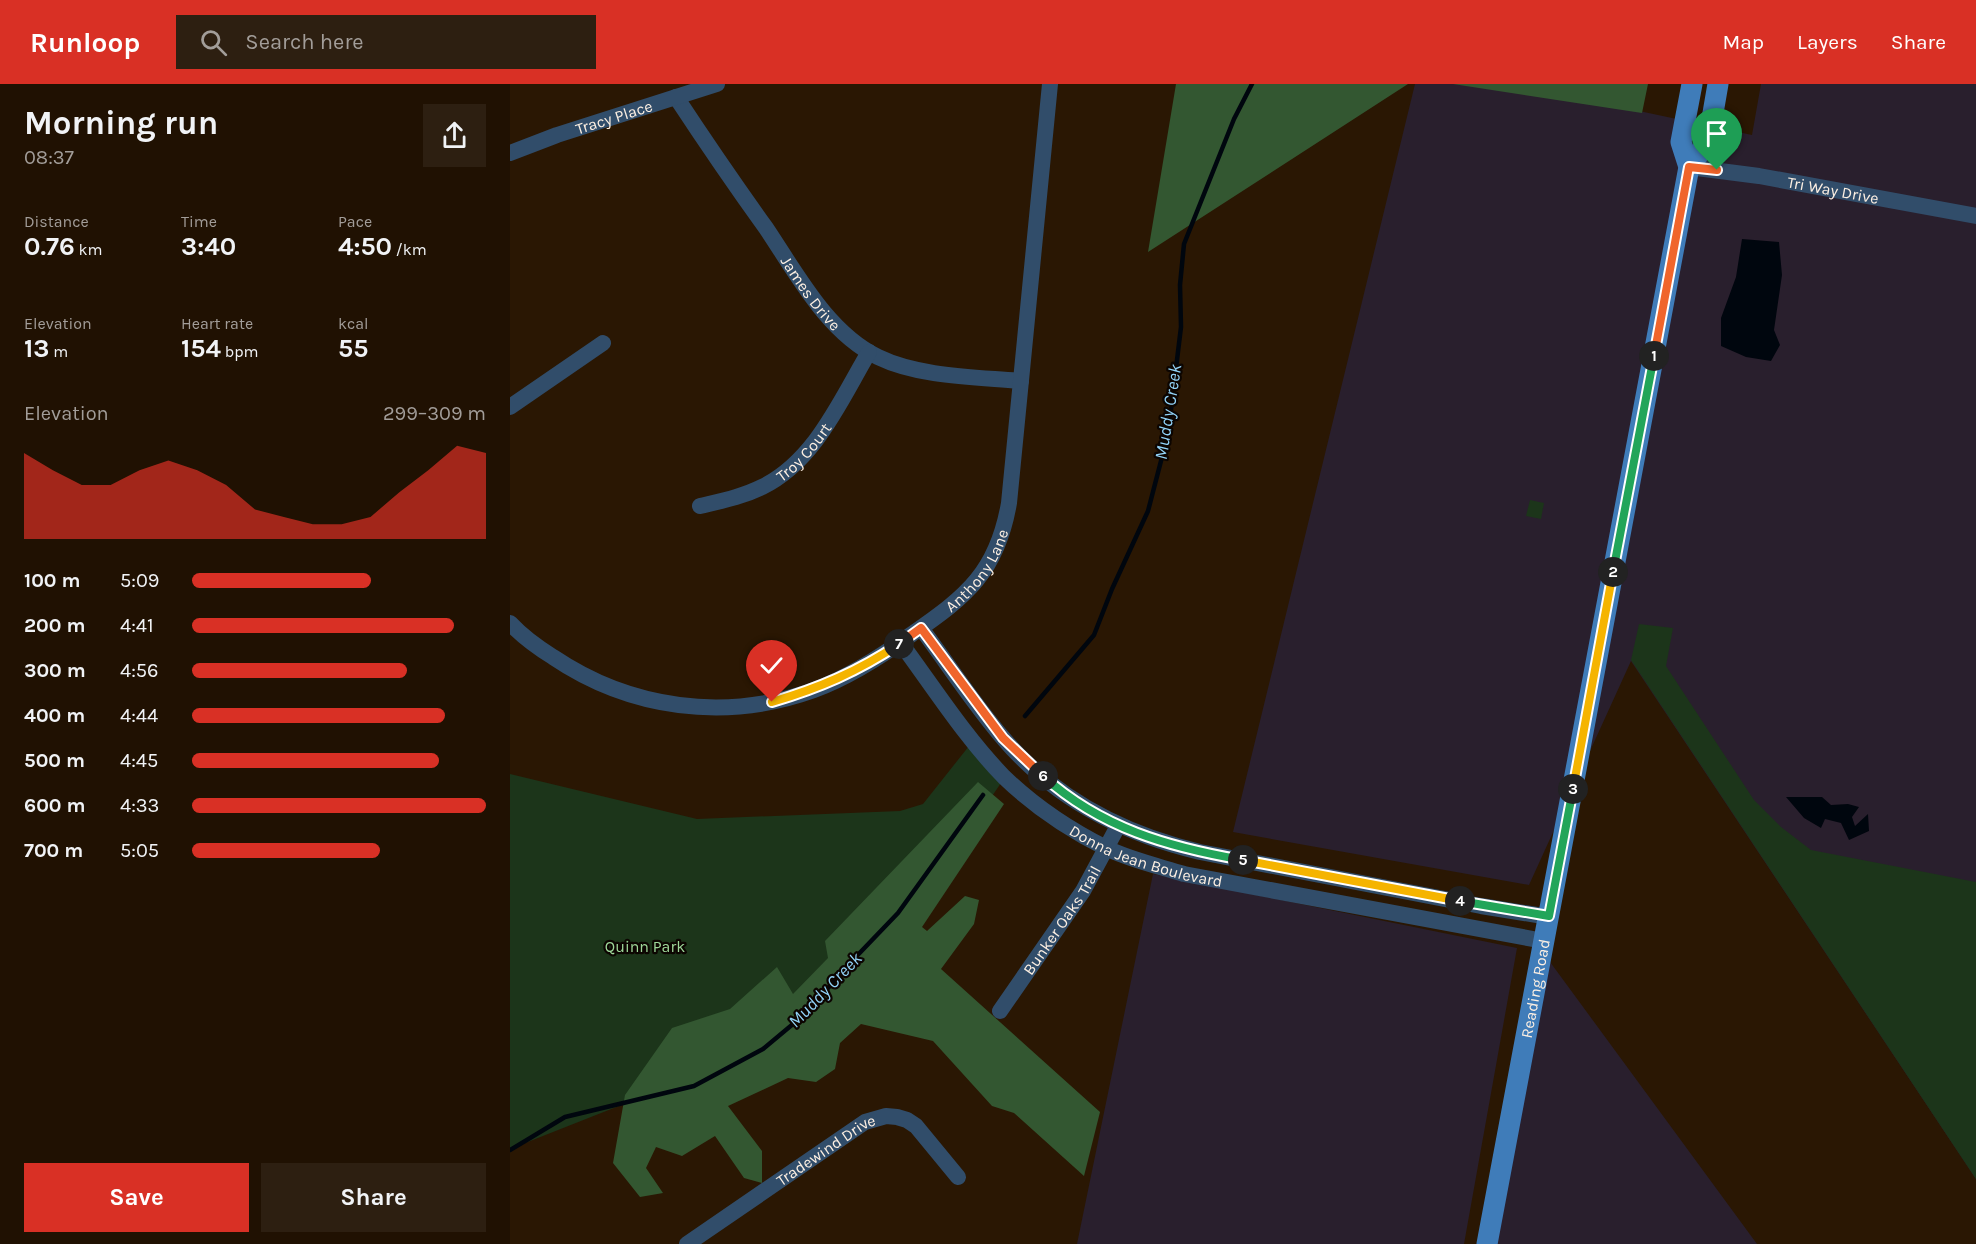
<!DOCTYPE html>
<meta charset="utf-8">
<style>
:root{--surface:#201102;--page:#2d1f11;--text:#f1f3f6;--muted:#a29d99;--accent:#d93025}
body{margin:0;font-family:Karla,sans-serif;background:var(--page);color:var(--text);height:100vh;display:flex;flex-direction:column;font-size:22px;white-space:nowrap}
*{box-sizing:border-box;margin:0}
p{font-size:20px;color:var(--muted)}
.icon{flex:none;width:33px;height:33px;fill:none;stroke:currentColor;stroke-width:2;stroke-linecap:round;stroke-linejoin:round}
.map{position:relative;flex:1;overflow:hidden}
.details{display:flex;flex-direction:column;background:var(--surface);width:510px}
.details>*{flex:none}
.pin{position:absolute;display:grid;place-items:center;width:51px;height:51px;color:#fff;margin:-62px -26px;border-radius:50% 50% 50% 0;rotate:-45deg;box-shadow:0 0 6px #0007}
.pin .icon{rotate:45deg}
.km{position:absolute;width:30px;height:30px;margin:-15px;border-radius:50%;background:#222;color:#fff;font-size:16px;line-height:30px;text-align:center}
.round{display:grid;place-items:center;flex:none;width:63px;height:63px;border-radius:0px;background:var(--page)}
.overview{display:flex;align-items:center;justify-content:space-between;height:102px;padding:0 24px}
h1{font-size:33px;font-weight:700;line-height:45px}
.metrics{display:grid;grid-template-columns:repeat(3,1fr);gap:9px;height:102px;padding:6px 24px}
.metrics div{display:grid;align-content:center}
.metrics b{font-size:26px;font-weight:700}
.metrics small{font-size:16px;font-weight:400}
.metrics p{font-size:16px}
.chart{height:168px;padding:12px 24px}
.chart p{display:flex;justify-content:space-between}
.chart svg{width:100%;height:108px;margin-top:6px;fill:var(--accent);opacity:.7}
.action{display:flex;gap:12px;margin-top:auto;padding:12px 24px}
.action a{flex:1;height:69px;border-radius:0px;background:var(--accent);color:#fff;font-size:24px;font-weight:700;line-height:69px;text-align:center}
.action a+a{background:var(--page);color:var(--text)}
ul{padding:0 24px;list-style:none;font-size:20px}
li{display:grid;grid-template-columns:96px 72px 1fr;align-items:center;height:45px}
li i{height:15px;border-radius:8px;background:var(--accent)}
header{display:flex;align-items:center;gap:36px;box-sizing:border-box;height:84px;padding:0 30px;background:var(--accent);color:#fff}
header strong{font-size:28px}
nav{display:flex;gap:33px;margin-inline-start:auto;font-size:21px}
.search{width:420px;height:54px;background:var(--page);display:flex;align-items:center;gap:15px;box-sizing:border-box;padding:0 21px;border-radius:0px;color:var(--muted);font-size:22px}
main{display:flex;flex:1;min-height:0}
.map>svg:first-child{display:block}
.commercial{fill:#291f2d}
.green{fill:#1c351a}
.forest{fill:#335731}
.water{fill:#00060e}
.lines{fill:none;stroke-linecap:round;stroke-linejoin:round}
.stream{stroke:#00060e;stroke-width:4.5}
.minor{stroke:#314d6a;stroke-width:16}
.major{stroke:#3f7cb9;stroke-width:21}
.split-1-casing{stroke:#fff;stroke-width:12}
.split-2-casing{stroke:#fff;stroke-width:12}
.split-3-casing{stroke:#fff;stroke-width:12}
.split-4-casing{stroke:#fff;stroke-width:12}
.split-5-casing{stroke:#fff;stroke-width:12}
.split-6-casing{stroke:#fff;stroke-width:12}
.split-7-casing{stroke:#fff;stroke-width:12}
.split-8-casing{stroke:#fff;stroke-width:12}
.split-1{stroke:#f0652b;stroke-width:8}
.split-2{stroke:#22a559;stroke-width:8}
.split-3{stroke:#f5b400;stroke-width:8}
.split-4{stroke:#22a559;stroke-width:8}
.split-5{stroke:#f5b400;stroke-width:8}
.split-6{stroke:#22a559;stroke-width:8}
.split-7{stroke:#f0652b;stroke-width:8}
.split-8{stroke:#f5b400;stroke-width:8}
.labels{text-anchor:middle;stroke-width:4.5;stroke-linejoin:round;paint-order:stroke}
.street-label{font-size:16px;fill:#fdf0e3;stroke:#0c0501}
.park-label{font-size:16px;fill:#9ed799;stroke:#0c0501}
.water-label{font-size:18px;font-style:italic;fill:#92d3f8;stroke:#0c0501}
</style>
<header>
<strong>Runloop</strong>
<div class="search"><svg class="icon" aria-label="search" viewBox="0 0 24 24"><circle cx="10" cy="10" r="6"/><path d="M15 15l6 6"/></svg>Search here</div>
<nav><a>Map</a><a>Layers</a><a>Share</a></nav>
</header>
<main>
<section class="details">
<div class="overview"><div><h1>Morning run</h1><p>08:37</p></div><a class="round"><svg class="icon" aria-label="share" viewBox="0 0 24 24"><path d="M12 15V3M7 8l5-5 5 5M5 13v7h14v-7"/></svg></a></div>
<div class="metrics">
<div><p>Distance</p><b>0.76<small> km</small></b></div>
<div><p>Time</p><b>3:40</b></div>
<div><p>Pace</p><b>4:50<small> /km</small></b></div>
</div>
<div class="metrics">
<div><p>Elevation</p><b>13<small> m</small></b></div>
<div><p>Heart rate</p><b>154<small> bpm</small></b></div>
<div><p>kcal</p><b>55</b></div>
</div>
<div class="chart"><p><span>Elevation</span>299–309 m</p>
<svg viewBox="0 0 160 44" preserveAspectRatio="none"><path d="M0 44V9L10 16L20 22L30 22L40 16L50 12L60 16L70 22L80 32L90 35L100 38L110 38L120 35L130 25L140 16L150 6L160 9V44z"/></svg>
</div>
<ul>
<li><b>100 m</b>5:09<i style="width:61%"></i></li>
<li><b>200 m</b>4:41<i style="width:89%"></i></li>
<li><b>300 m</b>4:56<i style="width:73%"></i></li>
<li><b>400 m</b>4:44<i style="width:86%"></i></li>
<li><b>500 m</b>4:45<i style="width:84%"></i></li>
<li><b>600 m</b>4:33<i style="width:100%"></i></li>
<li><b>700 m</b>5:05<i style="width:64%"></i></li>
</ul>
<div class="action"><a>Save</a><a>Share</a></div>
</section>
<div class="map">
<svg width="1466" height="1160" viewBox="0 0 1466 1160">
<rect width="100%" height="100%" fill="#2a1703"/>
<path class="commercial" d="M 905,0 L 1002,0 L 1242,51 L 1251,0 L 1466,0 L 1466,1095 L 1121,577 L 1019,801 L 723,748 Z
M 643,790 L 1007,864 L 954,1160 L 567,1160 Z
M 1032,867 L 1247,1160 L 977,1160 Z"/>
<path class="green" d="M 1020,416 L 1034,419 L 1031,435 L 1016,432 Z
M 1129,540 L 1163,544 L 1156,582 L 1244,716 L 1271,743 L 1301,766 L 1466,798 L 1466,1095 L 1121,576 Z
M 459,662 L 491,699 L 387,851 L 162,1001 L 0,1065 L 0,690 L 187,735 L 390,727 L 413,720 Z"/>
<path class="forest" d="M 666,0 L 898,0 L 638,168 Z
M 943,0 L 1138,0 L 1132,29 Z
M 468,698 L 494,720 L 412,843 L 417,847 L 455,812 L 469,816 L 464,840 L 431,885 L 590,1028 L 574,1092 L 504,1029 L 482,1022 L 423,957 L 351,940 L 330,959 L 325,985 L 306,998 L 278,994 L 218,1022 L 252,1067 L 252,1099 L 234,1094 L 205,1052 L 172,1072 L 146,1063 L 136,1084 L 153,1109 L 130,1113 L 103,1079 L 115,1011 L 162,944 L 220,925 L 267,883 L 283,910 L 318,874 L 315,857 Z"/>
<path class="water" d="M 1232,155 L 1269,158 L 1272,191 L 1264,246 L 1270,261 L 1261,277 L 1236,273 L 1211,262 L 1211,234 L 1226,193 Z
M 1276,713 L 1312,713 L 1321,721 L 1338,720 L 1349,723 L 1342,733 L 1345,742 L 1358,730 L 1359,747 L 1339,756 L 1331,739 L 1315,735 L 1311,744 L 1294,734 Z"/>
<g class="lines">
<path class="stream" d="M 515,632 L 584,551 L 602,505 L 638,427 L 658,350 L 671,243 L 670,201 L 674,160 L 724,35 L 742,0
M 0,1066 L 55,1033 L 184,1002 L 253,965 L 295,930 L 341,878 L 388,829 L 473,711"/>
<g class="minor">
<path id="s1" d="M 166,13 C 195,57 225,101 256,144 C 287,190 317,248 368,273 C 409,293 466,293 511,297"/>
<path id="s2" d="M 0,69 L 47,51 L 207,0"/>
<path id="s3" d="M 1179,83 L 1249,92 L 1466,132"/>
<path d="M 0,323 L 93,259"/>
<path id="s4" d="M 190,422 C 211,417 232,413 252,403 C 305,377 330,317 359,268"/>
<path id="s5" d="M 0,539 C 12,552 27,563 43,573 C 120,625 215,638 304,606 C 339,593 372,572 402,550 C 457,512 487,488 499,419 L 540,0"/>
<path d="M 411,544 C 438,580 463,619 493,654 C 545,715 614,750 690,768 L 971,822 L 1039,833"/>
<path id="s6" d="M 390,558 C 424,604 455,653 494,693 C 523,721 560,746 596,764 C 621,776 648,782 674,790 L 1034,857"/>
<path id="s7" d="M 490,927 L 573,807 L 608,742"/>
<path id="s8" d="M 177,1160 L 355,1038 L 376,1032 L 387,1033 L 397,1036 L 406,1042 L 448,1093"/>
</g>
<g class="major">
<path d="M 1179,83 L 1198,58 L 1208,0"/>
<path id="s9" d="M 977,1160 L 1179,83 L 1171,58 L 1182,0"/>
</g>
</g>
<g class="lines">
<g class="split-1-casing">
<path id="split-1" d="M 1144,272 L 1179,83 L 1207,86"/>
</g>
<g class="split-2-casing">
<path id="split-2" d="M 1103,488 L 1144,272"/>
</g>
<g class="split-3-casing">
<path id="split-3" d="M 1063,705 L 1103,488"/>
</g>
<g class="split-4-casing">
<path id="split-4" d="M 950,817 L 1039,832 L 1063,705"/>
</g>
<g class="split-5-casing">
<path id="split-5" d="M 733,776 L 950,817"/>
</g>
<g class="split-6-casing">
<path id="split-6" d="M 533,692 C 591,744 658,763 733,776"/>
</g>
<g class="split-7-casing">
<path id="split-7" d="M 389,560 L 411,544 L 493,654 L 533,692"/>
</g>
<g class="split-8-casing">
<path id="split-8" d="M 262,618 C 309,604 347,588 389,560"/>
</g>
<use href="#split-1" class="split-1"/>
<use href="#split-2" class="split-2"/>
<use href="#split-3" class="split-3"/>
<use href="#split-4" class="split-4"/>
<use href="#split-5" class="split-5"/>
<use href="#split-6" class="split-6"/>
<use href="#split-7" class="split-7"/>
<use href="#split-8" class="split-8"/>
</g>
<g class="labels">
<g class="street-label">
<text dy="6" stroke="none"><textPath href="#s2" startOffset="110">Tracy Place</textPath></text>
<text dy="6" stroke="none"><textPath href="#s3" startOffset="146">Tri Way Drive</textPath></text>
<text dy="6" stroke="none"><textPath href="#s1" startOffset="238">James Drive</textPath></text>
<text dy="6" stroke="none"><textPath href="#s4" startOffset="120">Troy Court</textPath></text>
<text dy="6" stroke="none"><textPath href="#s5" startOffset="534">Anthony Lane</textPath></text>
<text dy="6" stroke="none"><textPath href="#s6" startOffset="336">Donna Jean Boulevard</textPath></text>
<text dy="6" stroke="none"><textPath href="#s7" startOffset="110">Bunker Oaks Trail</textPath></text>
<text dy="6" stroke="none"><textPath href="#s9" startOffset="260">Reading Road</textPath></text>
<text dy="6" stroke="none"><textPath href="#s8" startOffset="168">Tradewind Drive</textPath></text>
</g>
<g class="park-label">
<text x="135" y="868">Quinn Park</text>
</g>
<g class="water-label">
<text transform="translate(658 328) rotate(-81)" y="6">Muddy Creek</text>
<text transform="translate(315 906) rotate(-46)" y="6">Muddy Creek</text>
</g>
</g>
</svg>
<div class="pin" style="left:1207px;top:86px;background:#1e9e55"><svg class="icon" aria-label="arrive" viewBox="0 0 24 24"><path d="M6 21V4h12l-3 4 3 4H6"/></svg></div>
<div class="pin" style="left:262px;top:618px;background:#d93025"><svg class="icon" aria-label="check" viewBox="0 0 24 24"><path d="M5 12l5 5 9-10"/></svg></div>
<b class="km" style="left:1144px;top:272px">1</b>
<b class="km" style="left:1103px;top:488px">2</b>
<b class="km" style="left:1063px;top:705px">3</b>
<b class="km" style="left:950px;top:817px">4</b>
<b class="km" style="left:733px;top:776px">5</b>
<b class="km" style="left:533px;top:692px">6</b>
<b class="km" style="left:389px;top:560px">7</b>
</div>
</main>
